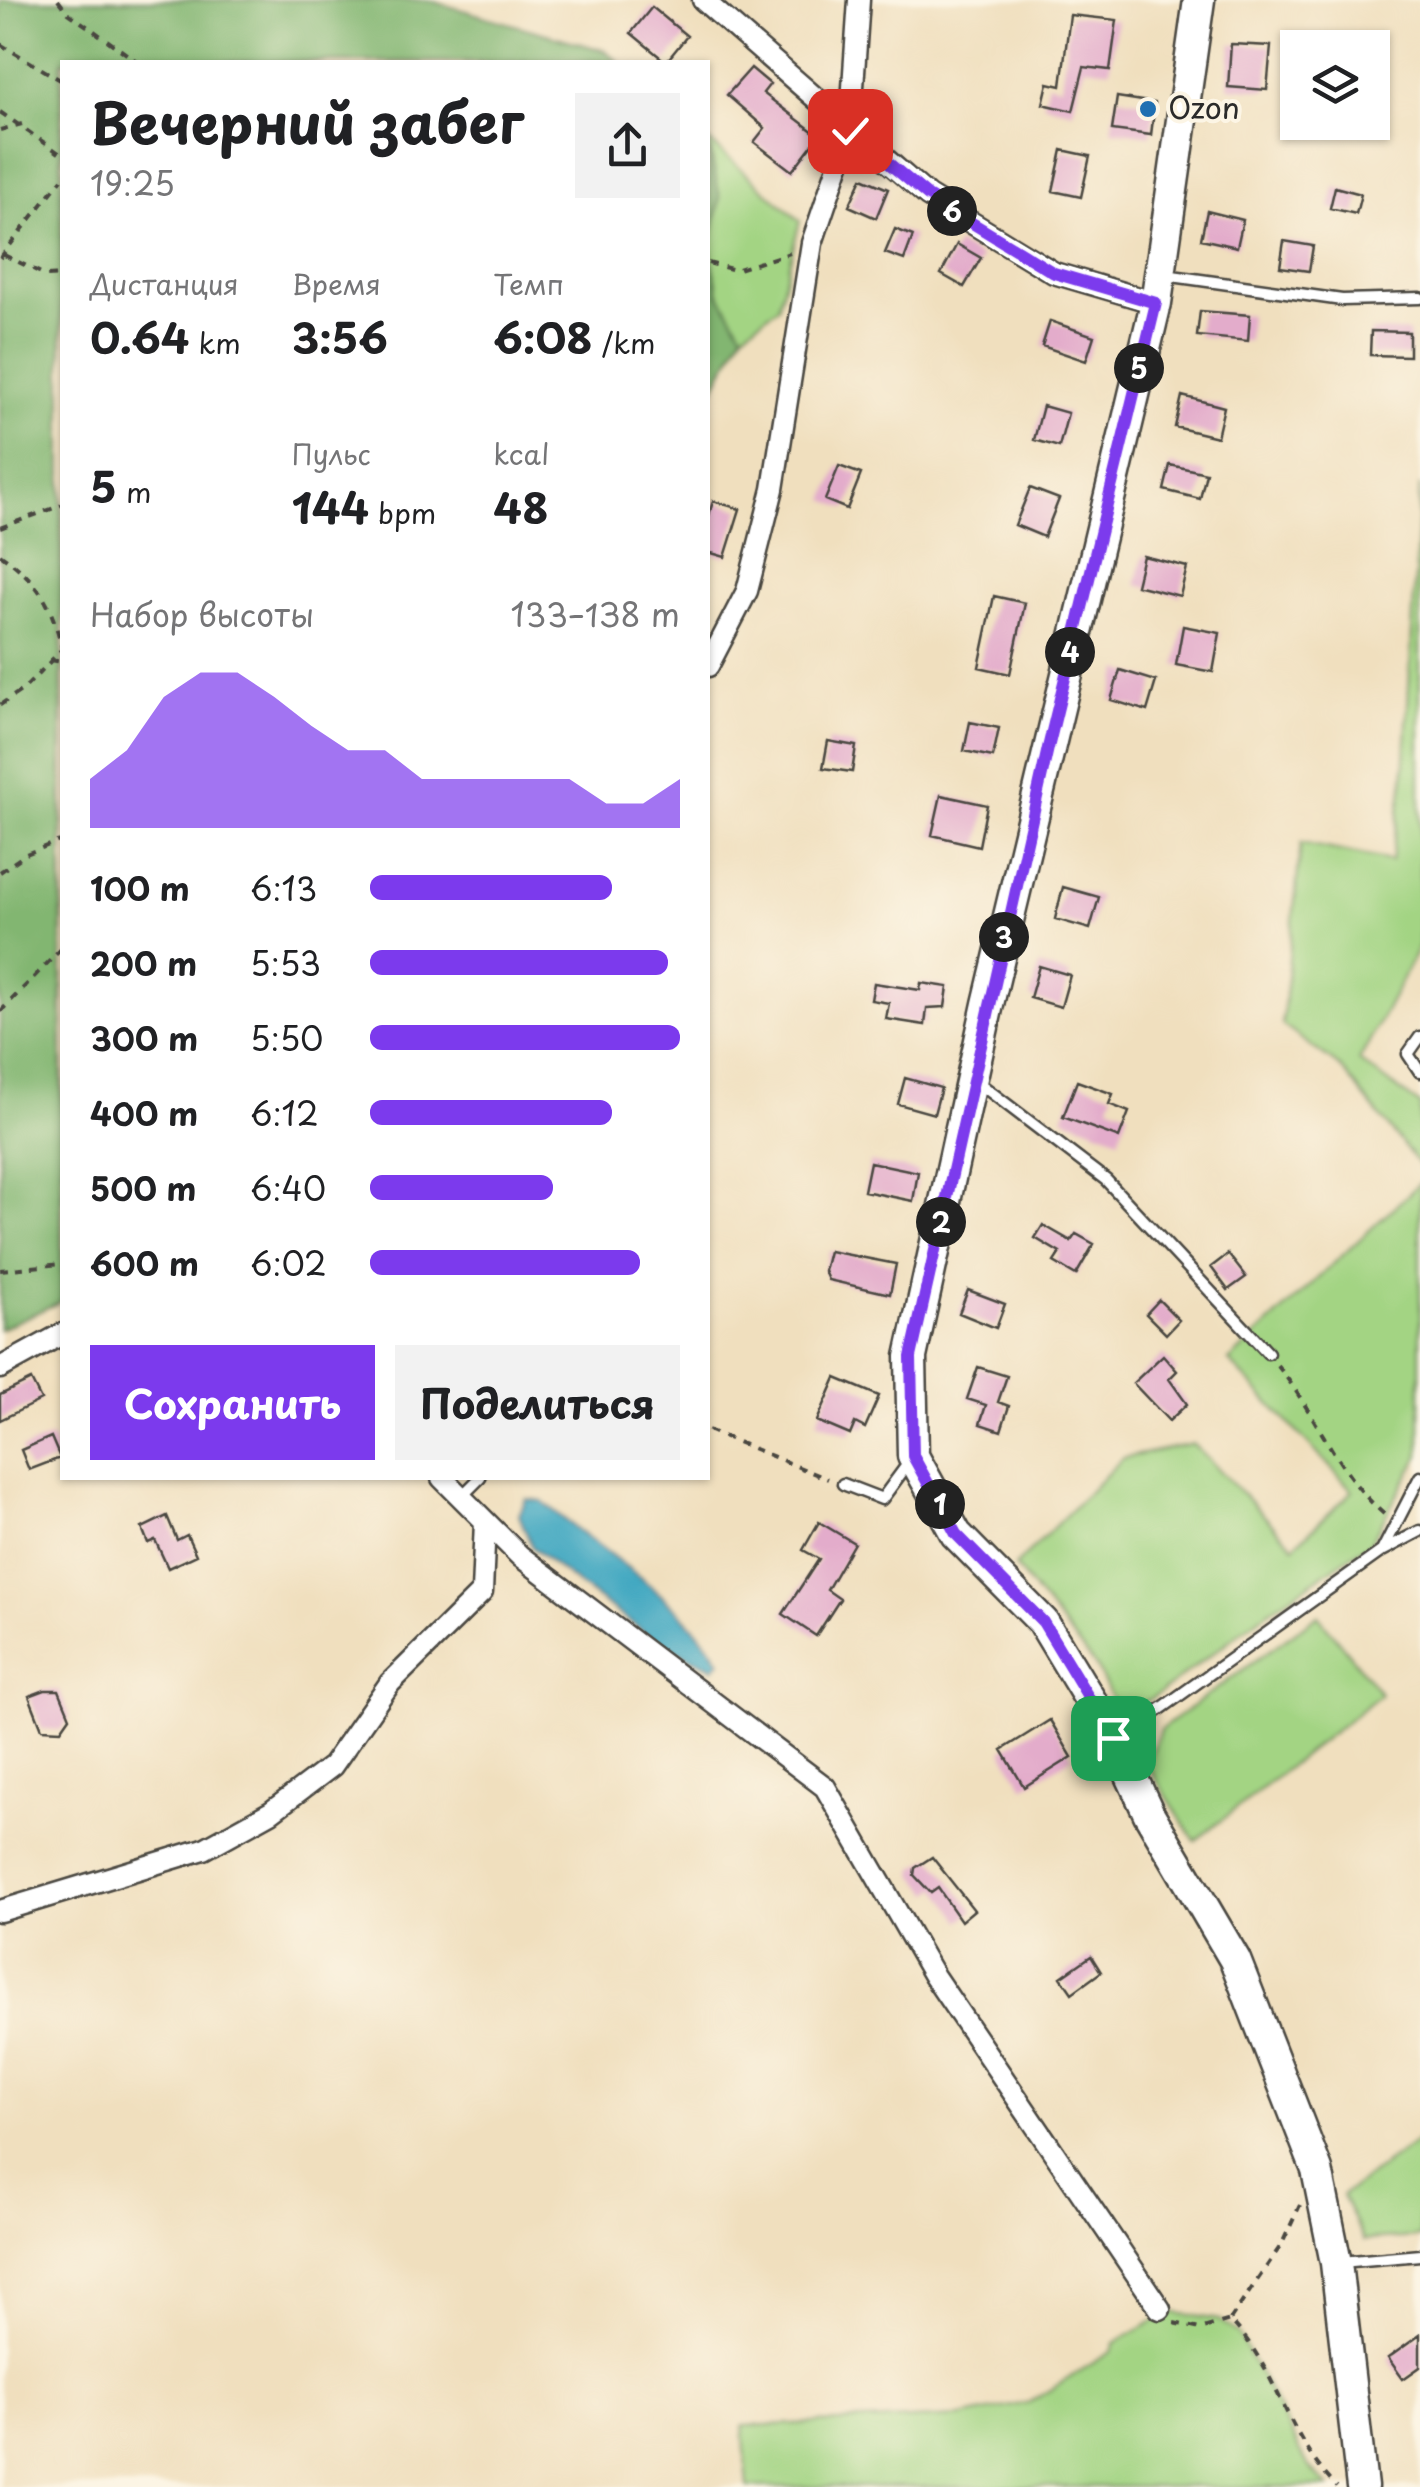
<!DOCTYPE html>
<html lang="ru">
<meta charset="utf-8">
<style>
:root{--surface:#fff;--page:#f2f2f2;--text:#202124;--muted:#757577;--accent:#7c3aed}
body{margin:0;font-family:"Playpen Sans",sans-serif;background:var(--page);color:var(--text);height:100vh;display:flex;flex-direction:column;font-size:38px;white-space:nowrap}
*{box-sizing:border-box;margin:0}
p{font-size:32px;color:var(--muted)}
.icon{flex:none;width:55px;height:55px;fill:none;stroke:currentColor;stroke-width:2;stroke-linecap:round;stroke-linejoin:round}
.map{position:relative;flex:1;overflow:hidden}
.side{position:absolute;left:60px;top:60px;width:650px;height:1420px;display:flex;flex-direction:column;background:var(--surface);border-radius:0px;box-shadow:0 2px 8px #0004}
.side>*{flex:none}
.fabs{position:absolute;left:1280px;top:30px;display:grid;gap:20px}
.fabs a{display:grid;place-items:center;width:110px;height:110px;border-radius:0px;background:var(--surface);box-shadow:0 2px 8px #0004;font-size:50px}
.pin{position:absolute;display:grid;place-items:center;width:85px;height:85px;color:#fff;margin:-42px;border-radius:20px;box-shadow:0 5px 15px #0006}
.km{position:absolute;width:50px;height:50px;margin:-25px;border-radius:50%;background:#222;color:#fff;font-size:28px;line-height:50px;text-align:center}
.round{display:grid;place-items:center;flex:none;width:105px;height:105px;border-radius:0px;background:var(--page)}
.overview{display:flex;align-items:center;justify-content:space-between;height:170px;padding:0 30px}
h1{font-size:55px;font-weight:700;line-height:75px}
.metrics{display:grid;grid-template-columns:repeat(3,1fr);gap:15px;height:170px;padding:10px 30px}
.metrics div{display:grid;align-content:center}
.metrics b{font-size:42px;font-weight:700}
.metrics small{font-size:28px;font-weight:400}
.metrics p{font-size:28px}
.chart{height:280px;padding:20px 30px}
.chart p{display:flex;justify-content:space-between}
.chart svg{width:100%;height:180px;margin-top:10px;fill:var(--accent);opacity:.7}
.cta{display:flex;gap:20px;margin-top:auto;padding:20px 30px}
.cta a{flex:1;height:115px;border-radius:0px;background:var(--accent);color:#fff;font-size:40px;font-weight:700;line-height:115px;text-align:center}
.cta a+a{background:var(--page);color:var(--text)}
ul{padding:0 30px;list-style:none;font-size:32px}
li{display:grid;grid-template-columns:160px 120px 1fr;align-items:center;height:75px}
li i{height:25px;border-radius:12px;background:var(--accent)}
.map>svg:first-child{display:block}
.green{fill:#a3d483;stroke:#678057;stroke-width:2.5}
.forest{fill:#82b671;stroke:#56704e;stroke-width:2.5}
.water{fill:#40a7c1;stroke:#366976;stroke-width:2.5}
.building{fill:#e3accb}
.lines{fill:none;stroke-linecap:round;stroke-linejoin:round}
.lane-casing{stroke:#494641;stroke-width:15}
.street-casing{stroke:#494641;stroke-width:25}
.secondary-casing{stroke:#494641;stroke-width:35}
.path{stroke:#494641;stroke-width:4;stroke-dasharray:8 8;stroke-linecap:butt}
.lane{stroke:#fff;stroke-width:10}
.street{stroke:#fff;stroke-width:20}
.secondary{stroke:#fff;stroke-width:30}
.route-casing{stroke:#fff;stroke-width:20}
.route{stroke:#7c3aed;stroke-width:12}
.poi-dot{fill:#1f6fb2;stroke:#fcf5e5;stroke-width:4}
.labels{text-anchor:middle;stroke-width:8;stroke-linejoin:round;paint-order:stroke}
.poi-label{font-size:30px;fill:#2b2b2b;stroke:#fcf5e5;text-anchor:start}
</style>
<div class="map">
<svg width="1420" height="2487" viewBox="0 0 1420 2487">
<rect width="100%" height="100%" fill="#fcf5e5"/>
<filter id="ink" filterUnits="userSpaceOnUse"><feTurbulence type="fractalNoise" baseFrequency=".01" numOctaves="2"/><feDisplacementMap in="SourceGraphic" scale="20" xChannelSelector="R" yChannelSelector="G"/><feConvolveMatrix kernelMatrix="1 2 1 2 8 2 1 2 1" color-interpolation-filters="sRGB"/></filter>
<filter id="wash" filterUnits="userSpaceOnUse"><feTurbulence type="fractalNoise" baseFrequency=".0048" numOctaves="4" result="noise"/><feDisplacementMap in="SourceGraphic" scale="40" xChannelSelector="R" yChannelSelector="G"/><feGaussianBlur stdDeviation="2.25" result="paint"/><feColorMatrix in="noise" values="0 0 0 0 0 0 0 0 0 0 0 0 0 0 0 0 0 1.4 0 .05"/><feComposite in="paint" operator="in"/></filter>
<g filter="url(#wash)">
<rect width="100%" height="100%" fill="#f0dfbe"/>
<path class="green" d="M 708,140 L 800,221 L 778,307 L 743,333 L 708,399 Z
M 1420,485 L 1420,945 L 1359,1061 L 1420,1105 L 1420,1166 L 1341,1068 L 1282,1025 L 1301,843 L 1391,861 L 1404,777 Z
M 1420,1183 L 1420,1455 L 1370,1543 L 1260,1617 L 1163,1691 L 1121,1716 L 1096,1667 L 1015,1566 L 1123,1458 L 1193,1444 L 1294,1546 L 1353,1491 L 1229,1361 Z
M 1318,1615 L 1381,1694 L 1195,1841 L 1147,1765 L 1160,1730 Z
M 1420,2139 L 1420,2237 L 1364,2240 L 1342,2196 Z
M 1170,2312 L 1219,2320 L 1237,2332 L 1309,2467 L 1329,2487 L 748,2487 L 743,2426 L 961,2417 L 1030,2402 L 1111,2352 L 1115,2343 Z"/>
<path class="forest" d="M 0,0 L 428,0 L 606,51 L 619,62 L 62,62 L 62,1301 L 0,1329 Z
M 708,140 L 720,199 L 709,247 L 719,294 L 743,333 L 708,399 Z"/>
<path class="water" d="M 526,1499 L 542,1501 C 601,1552 677,1594 720,1661 L 714,1668 L 659,1643 L 576,1583 L 532,1547 L 519,1515 Z"/>
<g id="blocks">
<path class="building" d="M 652,7 L 687,36 L 666,62 L 631,33 Z
M 1070,15 L 1117,20 L 1110,70 L 1084,67 L 1073,111 L 1043,104 L 1048,83 L 1061,86 Z
M 1231,44 L 1271,46 L 1267,90 L 1228,87 Z
M 751,68 L 770,84 L 763,93 L 819,136 L 792,171 L 754,142 L 765,128 L 727,95 Z
M 1117,97 L 1155,103 L 1151,135 L 1112,130 Z
M 1062,150 L 1090,156 L 1081,197 L 1053,191 Z
M 862,178 L 888,189 L 876,218 L 849,206 Z
M 1335,187 L 1361,194 L 1356,214 L 1330,208 Z
M 1207,211 L 1243,220 L 1237,247 L 1201,239 Z
M 895,229 L 913,236 L 904,260 L 885,253 Z
M 1284,241 L 1313,246 L 1309,271 L 1280,267 Z
M 957,244 L 981,258 L 964,287 L 941,274 Z
M 1200,311 L 1250,315 L 1248,341 L 1197,336 Z
M 1050,321 L 1094,336 L 1086,361 L 1042,346 Z
M 1371,331 L 1409,332 L 1409,356 L 1370,355 Z
M 1182,396 L 1224,407 L 1217,437 L 1175,427 Z
M 1043,406 L 1068,413 L 1059,447 L 1034,440 Z
M 1170,465 L 1206,473 L 1200,499 L 1164,490 Z
M 839,466 L 861,474 L 847,509 L 825,500 Z
M 1030,488 L 1059,499 L 1044,537 L 1015,525 Z
M 713,501 L 740,509 L 725,557 L 708,552 L 708,519 Z
M 1143,556 L 1187,567 L 1180,596 L 1136,585 Z
M 994,596 L 1025,603 L 1010,674 L 979,667 Z
M 1183,626 L 1220,633 L 1213,672 L 1176,665 Z
M 1120,670 L 1156,681 L 1147,711 L 1111,700 Z
M 970,722 L 999,728 L 993,757 L 964,751 Z
M 828,741 L 856,746 L 852,772 L 823,768 Z
M 941,795 L 987,805 L 979,846 L 932,835 Z
M 1063,887 L 1099,897 L 1090,929 L 1055,919 Z
M 1039,966 L 1070,975 L 1061,1007 L 1030,998 Z
M 874,983 L 920,990 L 921,983 L 948,987 L 945,1007 L 927,1008 L 925,1025 L 886,1019 L 889,1003 L 871,1000 Z
M 905,1078 L 941,1088 L 934,1114 L 898,1104 Z
M 1077,1081 L 1113,1094 L 1109,1104 L 1129,1112 L 1119,1138 L 1063,1117 Z
M 870,1162 L 918,1172 L 913,1201 L 864,1191 Z
M 1043,1225 L 1071,1241 L 1076,1234 L 1094,1244 L 1076,1275 L 1054,1262 L 1060,1253 L 1035,1238 Z
M 829,1251 L 896,1264 L 890,1294 L 828,1280 L 824,1271 Z
M 1228,1254 L 1246,1277 L 1228,1290 L 1211,1267 Z
M 968,1290 L 1005,1304 L 996,1328 L 959,1313 Z
M 1159,1300 L 1179,1320 L 1166,1334 L 1146,1314 Z
M 1163,1355 L 1177,1371 L 1169,1379 L 1187,1404 L 1169,1421 L 1133,1383 Z
M 978,1367 L 1007,1376 L 998,1402 L 1009,1406 L 1001,1431 L 980,1424 L 986,1405 L 967,1399 Z
M 836,1378 L 879,1396 L 865,1428 L 855,1423 L 850,1435 L 817,1421 Z
M 31,1380 L 41,1400 L 0,1420 L 0,1395 Z
M 51,1437 L 60,1458 L 29,1470 L 21,1450 Z
M 167,1516 L 177,1540 L 187,1535 L 196,1555 L 168,1568 L 155,1540 L 148,1543 L 142,1528 Z
M 819,1522 L 854,1543 L 827,1590 L 840,1599 L 816,1636 L 783,1614 L 819,1559 L 803,1550 Z
M 45,1690 L 59,1690 L 70,1717 L 61,1730 L 42,1729 L 29,1696 Z
M 1050,1720 L 1072,1757 L 1024,1787 L 1002,1750 Z
M 932,1857 L 974,1910 L 961,1921 L 938,1888 L 931,1893 L 914,1875 L 915,1868 Z
M 1091,1956 L 1101,1972 L 1072,1993 L 1061,1977 Z
M 1420,2335 L 1420,2367 L 1403,2379 L 1388,2358 Z"/>
</g>
</g>
<g filter="url(#ink)">
<use href="#blocks" fill-opacity="0" stroke="#494641" stroke-width="2.5"/>
<g class="lines">
<g class="lane-casing">
<path id="lane" d="M 1165,275 L 1342,300 L 1420,298
M 1420,1037 L 1408,1054 L 1420,1072
M 972,1084 L 984,1087 L 1106,1180 L 1268,1353
M 843,1484 L 882,1499 L 910,1461
M 463,1495 L 480,1478
M 1382,1551 L 1420,1477
M 1120,1738 L 1382,1551 L 1420,1531
M 1341,2262 L 1420,2255"/>
</g>
<g class="street-casing">
<path id="street" d="M 703,0 L 928,196 L 1054,273 L 1156,303
M 708,666 L 747,591 L 773,489 L 812,243 L 850,131 L 859,0
M 0,1368 L 62,1334
M 442,1478 L 520,1556 L 825,1787 L 934,1976 L 1160,2309
M 0,1911 L 204,1849 L 271,1812 L 332,1766 L 390,1683 L 482,1592 L 485,1521"/>
</g>
<g class="secondary-casing">
<path id="secondary" d="M 1199,0 L 1156,303 L 988,1004 L 911,1357 L 913,1456 L 956,1534 L 1043,1622 L 1115,1741 L 1149,1814 L 1235,1960 L 1317,2170 L 1336,2263 L 1362,2487"/>
</g>
<path class="path" d="M 58,0 L 67,12 L 138,62
M 0,44 L 62,81
M 0,112 L 62,155
M 0,130 L 22,124
M 4,255 L 47,276 L 62,275
M 0,258 L 62,179
M 708,263 L 735,270 L 790,253
M 0,528 L 62,505
M 0,554 C 39,582 51,603 62,648
M 50,660 L 62,662
M 0,705 L 25,688 L 62,649
M 0,872 L 26,854 L 62,840
M 0,1012 L 62,948
M 0,1270 L 62,1264
M 1277,1365 C 1316,1413 1337,1474 1385,1515
M 708,1430 L 828,1479
M 1230,2320 L 1282,2244 L 1300,2205
M 1174,2323 L 1200,2329 L 1230,2320 C 1278,2369 1286,2437 1337,2487"/>
<use href="#lane" class="lane"/>
<use href="#street" class="street"/>
<use href="#secondary" class="secondary"/>
</g>
</g>
<g class="lines" filter="url(#ink)">
<g class="route-casing">
<path id="route" d="M 850,131 L 928,196 L 1054,273 L 1156,303 L 1048,748 L 911,1357 L 913,1456 L 956,1534 L 1043,1622 L 1113,1738"/>
</g>
<use href="#route" class="route"/>
</g>
<circle class="poi-dot" cx="1148" cy="109" r="10"/>
<g class="labels">
<g class="poi-label">
<text x="1168" y="119">Ozon</text>
</g>
</g>
</svg>
<div class="fabs">
<a><svg class="icon" aria-label="layers" viewBox="0 0 24 24"><path d="M12 4l9 5-9 5-9-5zM3 14l9 5 9-5"/></svg></a>
</div>
<div class="pin" style="left:1113px;top:1738px;background:#1e9e55"><svg class="icon" aria-label="arrive" viewBox="0 0 24 24"><path d="M6 21V4h12l-3 4 3 4H6"/></svg></div>
<div class="pin" style="left:850px;top:131px;background:#d93025"><svg class="icon" aria-label="check" viewBox="0 0 24 24"><path d="M5 12l5 5 9-10"/></svg></div>
<b class="km" style="left:940px;top:1504px">1</b>
<b class="km" style="left:941px;top:1222px">2</b>
<b class="km" style="left:1004px;top:937px">3</b>
<b class="km" style="left:1070px;top:652px">4</b>
<b class="km" style="left:1139px;top:368px">5</b>
<b class="km" style="left:952px;top:211px">6</b>
<section class="side">
<div class="overview"><div><h1>Вечерний забег</h1><p>19:25</p></div><a class="round"><svg class="icon" aria-label="share" viewBox="0 0 24 24"><path d="M12 15V3M7 8l5-5 5 5M5 13v7h14v-7"/></svg></a></div>
<div class="metrics">
<div><p>Дистанция</p><b>0.64<small> km</small></b></div>
<div><p>Время</p><b>3:56</b></div>
<div><p>Темп</p><b>6:08<small> /km</small></b></div>
</div>
<div class="metrics">
<div><b>5<small> m</small></b></div>
<div><p>Пульс</p><b>144<small> bpm</small></b></div>
<div><p>kcal</p><b>48</b></div>
</div>
<div class="chart"><p><span>Набор высоты</span>133–138 m</p>
<svg viewBox="0 0 160 44" preserveAspectRatio="none"><path d="M0 44V32L10 25L20 12L30 6L40 6L50 12L60 19L70 25L80 25L90 32L100 32L110 32L120 32L130 32L140 38L150 38L160 32V44z"/></svg>
</div>
<ul>
<li><b>100 m</b>6:13<i style="width:78%"></i></li>
<li><b>200 m</b>5:53<i style="width:96%"></i></li>
<li><b>300 m</b>5:50<i style="width:100%"></i></li>
<li><b>400 m</b>6:12<i style="width:78%"></i></li>
<li><b>500 m</b>6:40<i style="width:59%"></i></li>
<li><b>600 m</b>6:02<i style="width:87%"></i></li>
</ul>
<div class="cta"><a>Сохранить</a><a>Поделиться</a></div>
</section>
</div>
